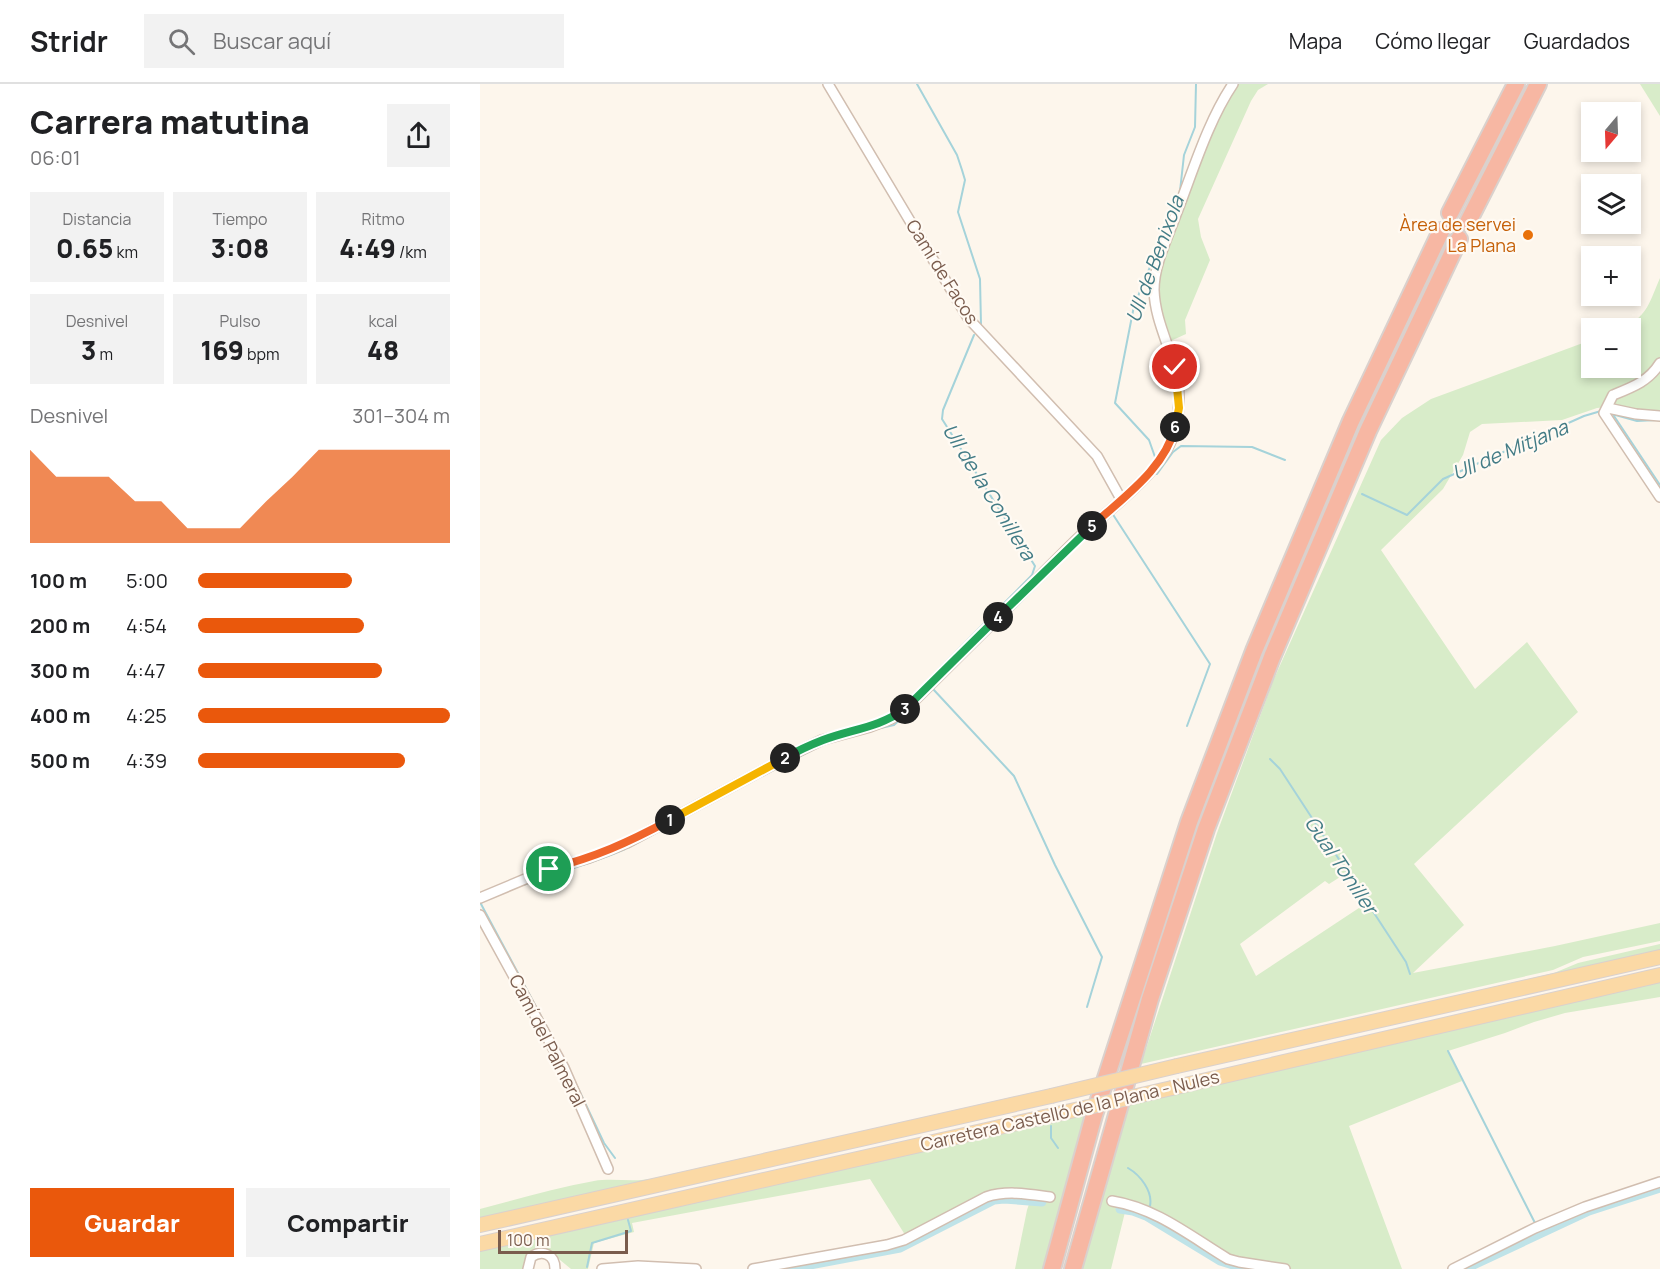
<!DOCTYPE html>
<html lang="es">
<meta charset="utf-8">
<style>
:root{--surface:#fff;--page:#f2f2f2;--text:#202124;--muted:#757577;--line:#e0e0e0;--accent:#ea580c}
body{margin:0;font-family:Manrope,sans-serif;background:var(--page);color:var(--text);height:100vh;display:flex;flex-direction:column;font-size:22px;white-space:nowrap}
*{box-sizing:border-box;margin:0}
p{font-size:20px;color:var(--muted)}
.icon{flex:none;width:33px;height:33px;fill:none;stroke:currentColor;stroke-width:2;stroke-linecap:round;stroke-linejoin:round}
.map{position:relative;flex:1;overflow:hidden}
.details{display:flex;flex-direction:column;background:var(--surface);width:480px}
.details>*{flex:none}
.needle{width:39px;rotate:199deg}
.fabs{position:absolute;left:1101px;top:18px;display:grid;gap:12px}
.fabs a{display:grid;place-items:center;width:60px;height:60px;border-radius:0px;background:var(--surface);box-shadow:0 3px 9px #0003;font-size:30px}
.scale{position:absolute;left:18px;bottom:15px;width:130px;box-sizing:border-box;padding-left:6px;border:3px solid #7a5c4d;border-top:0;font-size:16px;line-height:21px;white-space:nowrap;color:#7a5c4d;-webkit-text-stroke:4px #fffaf3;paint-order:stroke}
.pin{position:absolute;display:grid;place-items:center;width:51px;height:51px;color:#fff;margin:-26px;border:3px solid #fff;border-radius:50%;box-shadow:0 2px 6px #0007}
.km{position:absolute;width:30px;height:30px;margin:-15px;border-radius:50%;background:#222;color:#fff;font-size:16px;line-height:30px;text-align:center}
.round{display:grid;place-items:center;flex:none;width:63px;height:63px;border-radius:0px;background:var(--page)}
.headline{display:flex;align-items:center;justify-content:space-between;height:102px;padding:0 30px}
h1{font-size:33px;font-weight:800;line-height:45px}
.metrics{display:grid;grid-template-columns:repeat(3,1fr);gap:9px;height:102px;padding:6px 30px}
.metrics div{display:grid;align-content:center;border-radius:0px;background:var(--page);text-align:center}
.metrics b{font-size:26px;font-weight:800}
.metrics small{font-size:16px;font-weight:400}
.metrics p{font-size:16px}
.chart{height:168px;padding:12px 30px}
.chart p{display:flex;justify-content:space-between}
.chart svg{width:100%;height:108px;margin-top:6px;fill:var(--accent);opacity:.7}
.primary-button{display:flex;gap:12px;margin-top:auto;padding:12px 30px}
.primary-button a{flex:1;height:69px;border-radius:0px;background:var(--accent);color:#fff;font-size:24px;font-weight:800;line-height:69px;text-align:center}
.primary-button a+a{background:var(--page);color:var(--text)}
ul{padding:0 30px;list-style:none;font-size:20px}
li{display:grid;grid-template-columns:96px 72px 1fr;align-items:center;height:45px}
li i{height:15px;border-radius:8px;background:var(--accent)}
header{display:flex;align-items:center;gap:36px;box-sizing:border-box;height:84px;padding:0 30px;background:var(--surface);border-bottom:2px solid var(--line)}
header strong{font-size:28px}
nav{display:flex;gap:33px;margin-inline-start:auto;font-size:21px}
.search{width:420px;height:54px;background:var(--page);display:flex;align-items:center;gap:15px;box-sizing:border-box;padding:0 21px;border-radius:0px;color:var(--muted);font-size:22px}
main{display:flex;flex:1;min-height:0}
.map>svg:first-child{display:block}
.green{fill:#d8ecc9;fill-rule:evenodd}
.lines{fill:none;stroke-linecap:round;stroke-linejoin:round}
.stream{stroke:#a5d3da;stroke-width:2}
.canal{stroke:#bfe3e8;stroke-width:9}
.street-casing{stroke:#d1beb0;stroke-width:12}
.primary-casing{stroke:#dad1cd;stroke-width:16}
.highway-casing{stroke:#dad1cd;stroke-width:20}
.street{stroke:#fff;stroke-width:9}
.primary{stroke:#fbd9a5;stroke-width:14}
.highway{stroke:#f7b7a3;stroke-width:16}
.primary-bridge-casing{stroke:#dad1cd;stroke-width:16;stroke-linecap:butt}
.primary-bridge{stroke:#fbd9a5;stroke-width:14}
.split-1-casing{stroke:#fff;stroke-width:12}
.split-2-casing{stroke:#fff;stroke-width:12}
.split-3-casing{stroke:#fff;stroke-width:12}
.split-4-casing{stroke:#fff;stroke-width:12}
.split-5-casing{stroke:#fff;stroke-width:12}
.split-6-casing{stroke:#fff;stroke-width:12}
.split-7-casing{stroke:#fff;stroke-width:12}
.split-1{stroke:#f0652b;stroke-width:8}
.split-2{stroke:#f5b400;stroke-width:8}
.split-3{stroke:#22a559;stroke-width:8}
.split-4{stroke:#22a559;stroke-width:8}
.split-5{stroke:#22a559;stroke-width:8}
.split-6{stroke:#f0652b;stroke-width:8}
.split-7{stroke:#f5b400;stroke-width:8}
.food-dot{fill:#e8710a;stroke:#fffaf3;stroke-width:2}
.labels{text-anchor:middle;stroke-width:4.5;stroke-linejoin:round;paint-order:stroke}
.food-label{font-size:18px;fill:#c56008;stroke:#fffaf3;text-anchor:end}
.street-label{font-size:18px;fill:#7a5c4d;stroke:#fffaf3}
.water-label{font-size:20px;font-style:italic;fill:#437c86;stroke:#fffaf3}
</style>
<header>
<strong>Stridr</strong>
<div class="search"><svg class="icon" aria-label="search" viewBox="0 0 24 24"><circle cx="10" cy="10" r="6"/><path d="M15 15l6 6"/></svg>Buscar aquí</div>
<nav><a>Mapa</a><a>Cómo llegar</a><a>Guardados</a></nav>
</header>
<main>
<section class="details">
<div class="headline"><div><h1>Carrera matutina</h1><p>06:01</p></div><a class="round"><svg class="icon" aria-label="share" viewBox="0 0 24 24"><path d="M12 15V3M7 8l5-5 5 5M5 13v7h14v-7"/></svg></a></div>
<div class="metrics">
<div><p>Distancia</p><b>0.65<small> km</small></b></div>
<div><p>Tiempo</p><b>3:08</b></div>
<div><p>Ritmo</p><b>4:49<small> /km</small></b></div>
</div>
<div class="metrics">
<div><p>Desnivel</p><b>3<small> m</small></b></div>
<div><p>Pulso</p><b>169<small> bpm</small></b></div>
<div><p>kcal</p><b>48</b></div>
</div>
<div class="chart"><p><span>Desnivel</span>301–304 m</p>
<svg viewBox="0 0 160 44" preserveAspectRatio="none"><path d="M0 44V6L10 17L20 17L30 17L40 27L50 27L60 38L70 38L80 38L90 27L100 17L110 6L120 6L130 6L140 6L150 6L160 6V44z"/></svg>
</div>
<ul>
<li><b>100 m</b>5:00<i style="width:61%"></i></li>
<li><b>200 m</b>4:54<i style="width:66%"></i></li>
<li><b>300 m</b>4:47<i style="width:73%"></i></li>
<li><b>400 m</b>4:25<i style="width:100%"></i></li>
<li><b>500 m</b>4:39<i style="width:82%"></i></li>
</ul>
<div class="primary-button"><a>Guardar</a><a>Compartir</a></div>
</section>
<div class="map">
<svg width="1180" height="1185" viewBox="0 0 1180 1185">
<rect width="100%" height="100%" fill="#fdf6ec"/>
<path class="green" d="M 754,0 L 788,0 L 778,6 L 771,17 L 718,135 L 721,153 L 730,176 L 705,236 L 706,250 L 686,259 L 679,239 L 676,190 L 718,74 Z
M 1160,0 L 1180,0 L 1180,32 Z
M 1180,194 L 1180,332 L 1128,323 L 1117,324 L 1082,336 L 1002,340 L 990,348 L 983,371 L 963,405 L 901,466 L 995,605 L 1047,558 L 1098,628 L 934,780 L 984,841 L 933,889 L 1075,862 L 1180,839 L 1180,857 L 1103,873 L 1073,886 L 661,980 L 737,749 L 793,597 L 901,356 L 922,334 L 951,315 L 1111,256 L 1112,284 L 1150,284 L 1150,244 L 1142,244 C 1167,234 1170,217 1180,194 ZM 868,788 L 888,818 L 776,892 L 760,860 L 845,797 L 849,800 Z
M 1180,860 L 1180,868 L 660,984 L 1074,889 L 1098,879 Z
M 1180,897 L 1180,913 L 1085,929 L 1054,938 L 1025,949 L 968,967 L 982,997 L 869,1042 L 922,1185 L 753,1185 L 747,1174 L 647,1120 L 631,1185 L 599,1185 L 644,1020 Z
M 621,993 L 620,996 L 0,1137 L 0,1125 C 38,1115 76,1104 114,1097 C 131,1094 152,1098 170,1095 Z
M 611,1027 L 568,1185 L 535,1185 L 547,1126 L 552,1111 L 518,1108 L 427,1154 L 390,1095 L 152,1139 L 154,1148 L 114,1159 L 108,1185 L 91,1185 L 74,1171 L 47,1172 L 43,1185 L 0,1185 L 0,1164 Z"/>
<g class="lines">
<path class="stream" d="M 437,0 L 477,71 L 482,86 L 485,96 L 478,128 L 500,195 L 501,241
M 700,107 L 704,71 L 715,43 L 716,0
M 1132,330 L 1157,337 L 1176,336
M 1134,332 L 1180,401
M 675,373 L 669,356 L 635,319 L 654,222 L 692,129
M 674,390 L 677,390 L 693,368 L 701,362 L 772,363 L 805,376
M 882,410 L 927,431 L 963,395 L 1104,332 L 1121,327
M 632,429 L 730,580 L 707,642
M 446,598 L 552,491 L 555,482 L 462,335 L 463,326 L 494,251
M 453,605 L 534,692 L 575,781 L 622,873 L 607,923
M 440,617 L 622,438
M 396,645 L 414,641 L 432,625
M 790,675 L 800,685 L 926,878 L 930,890
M 274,696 L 336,664
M 153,761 L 227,721
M 43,801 C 77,788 112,780 145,765
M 2,817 L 1,820 L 70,949
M 968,967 L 1055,1139
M 97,1002 L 124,1059 L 135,1074
M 571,1042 L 571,1054 L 578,1064
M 648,1084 C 660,1091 673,1107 670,1122
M 107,1183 L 112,1159 L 151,1147 L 148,1136"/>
<path class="canal" d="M 640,1125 L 653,1127 L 666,1132 L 740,1177 L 766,1185
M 309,1185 L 420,1164 L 514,1116 L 524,1115 L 562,1118
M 985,1185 L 1109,1127 L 1180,1104"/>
<g class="street-casing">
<path id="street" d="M 348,0 L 488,234 L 617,372 L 641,415
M 1180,279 C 1169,297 1153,303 1133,311 L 1124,329 L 1180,413
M 1128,324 L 1156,330 L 1180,332
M 0,814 L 69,785 L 109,774 L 147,759 L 313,670 L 342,656 L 390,643 L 411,635 L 431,620 C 486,566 540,511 595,457 C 624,429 681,390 693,352 C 700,331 701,306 695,285 C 688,258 675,235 674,206 C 674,180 688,153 697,128 C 713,87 728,37 753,0
M 0,831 L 84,984 L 128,1085
M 632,1117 C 676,1124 710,1152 748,1175 L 759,1178 L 805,1185
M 48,1185 L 51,1173 C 63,1165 75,1171 75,1185
M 122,1185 L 158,1182 L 216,1185
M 273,1185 L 407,1161 L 424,1156 L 506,1113 C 527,1106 548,1110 570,1113
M 973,1185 L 1055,1144 L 1105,1123 L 1180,1098"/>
</g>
<g class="primary-casing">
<path id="primary" d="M 697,982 L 1180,873
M 692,1004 L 1180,891
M 0,1141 L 571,1012
M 0,1160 L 564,1033"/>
</g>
<g class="highway-casing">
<path id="highway" d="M 970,129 L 1036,0
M 988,138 L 1058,0
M 572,1185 L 614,1031 L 709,738 L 774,567 L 871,337 L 961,147
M 593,1185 L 670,915 L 726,745 L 792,573 L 888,347 L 979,155"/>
</g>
<use href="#street" class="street"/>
<use href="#primary" class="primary"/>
<use href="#highway" class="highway"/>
<g class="primary-bridge-casing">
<path id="primary-bridge" d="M 571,1012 L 697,982
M 564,1033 L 692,1004"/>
</g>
<use href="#primary-bridge" class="primary-bridge"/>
</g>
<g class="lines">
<g class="split-1-casing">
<path id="split-1" d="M 69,785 C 116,773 147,759 190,736"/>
</g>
<g class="split-2-casing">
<path id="split-2" d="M 190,736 L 305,674"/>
</g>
<g class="split-3-casing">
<path id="split-3" d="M 305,674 C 317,667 330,661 343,656 C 372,645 398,644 425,625"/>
</g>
<g class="split-4-casing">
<path id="split-4" d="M 425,625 L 518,533"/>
</g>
<g class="split-5-casing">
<path id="split-5" d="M 518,533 L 612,442"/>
</g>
<g class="split-6-casing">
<path id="split-6" d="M 612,442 C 642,414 685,385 695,343"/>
</g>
<g class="split-7-casing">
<path id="split-7" d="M 695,283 L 699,324 L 695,343"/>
</g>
<use href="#split-1" class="split-1"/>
<use href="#split-2" class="split-2"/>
<use href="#split-3" class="split-3"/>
<use href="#split-4" class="split-4"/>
<use href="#split-5" class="split-5"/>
<use href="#split-6" class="split-6"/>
<use href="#split-7" class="split-7"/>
</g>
<circle class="food-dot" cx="1048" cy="151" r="6"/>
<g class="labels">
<g class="food-label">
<text x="1036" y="147">Àrea de servei<tspan x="1036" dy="21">La Plana</tspan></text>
</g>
<g class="street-label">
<text transform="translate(462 188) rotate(58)" y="6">Camí de Facos</text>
<text transform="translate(67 957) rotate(63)" y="6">Camí del Palmeral</text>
<text transform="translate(590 1027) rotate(-13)" y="6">Carretera Castelló de la Plana - Nules</text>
</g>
<g class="water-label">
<text transform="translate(675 175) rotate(-70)" y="7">Ull de Benixola</text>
<text transform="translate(1030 366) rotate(-23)" y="7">Ull de Mitjana</text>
<text transform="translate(509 408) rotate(58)" y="7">Ull de la Conillera</text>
<text transform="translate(861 781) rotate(56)" y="7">Gual Toniller</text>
</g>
</g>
</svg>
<div class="fabs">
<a><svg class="needle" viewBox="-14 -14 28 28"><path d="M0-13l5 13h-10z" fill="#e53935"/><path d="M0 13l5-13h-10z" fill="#757577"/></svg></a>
<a><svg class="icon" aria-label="layers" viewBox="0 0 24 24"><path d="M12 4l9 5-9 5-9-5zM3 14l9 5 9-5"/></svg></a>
<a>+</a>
<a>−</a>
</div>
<div class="scale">100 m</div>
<div class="pin" style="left:69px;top:785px;background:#1e9e55"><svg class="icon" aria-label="arrive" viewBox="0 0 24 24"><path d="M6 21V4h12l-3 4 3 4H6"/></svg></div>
<div class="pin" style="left:695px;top:283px;background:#d93025"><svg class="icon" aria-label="check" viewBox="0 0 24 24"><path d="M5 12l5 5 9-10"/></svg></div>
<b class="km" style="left:190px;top:736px">1</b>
<b class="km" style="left:305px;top:674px">2</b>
<b class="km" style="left:425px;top:625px">3</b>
<b class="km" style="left:518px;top:533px">4</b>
<b class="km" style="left:612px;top:442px">5</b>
<b class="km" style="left:695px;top:343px">6</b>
</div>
</main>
